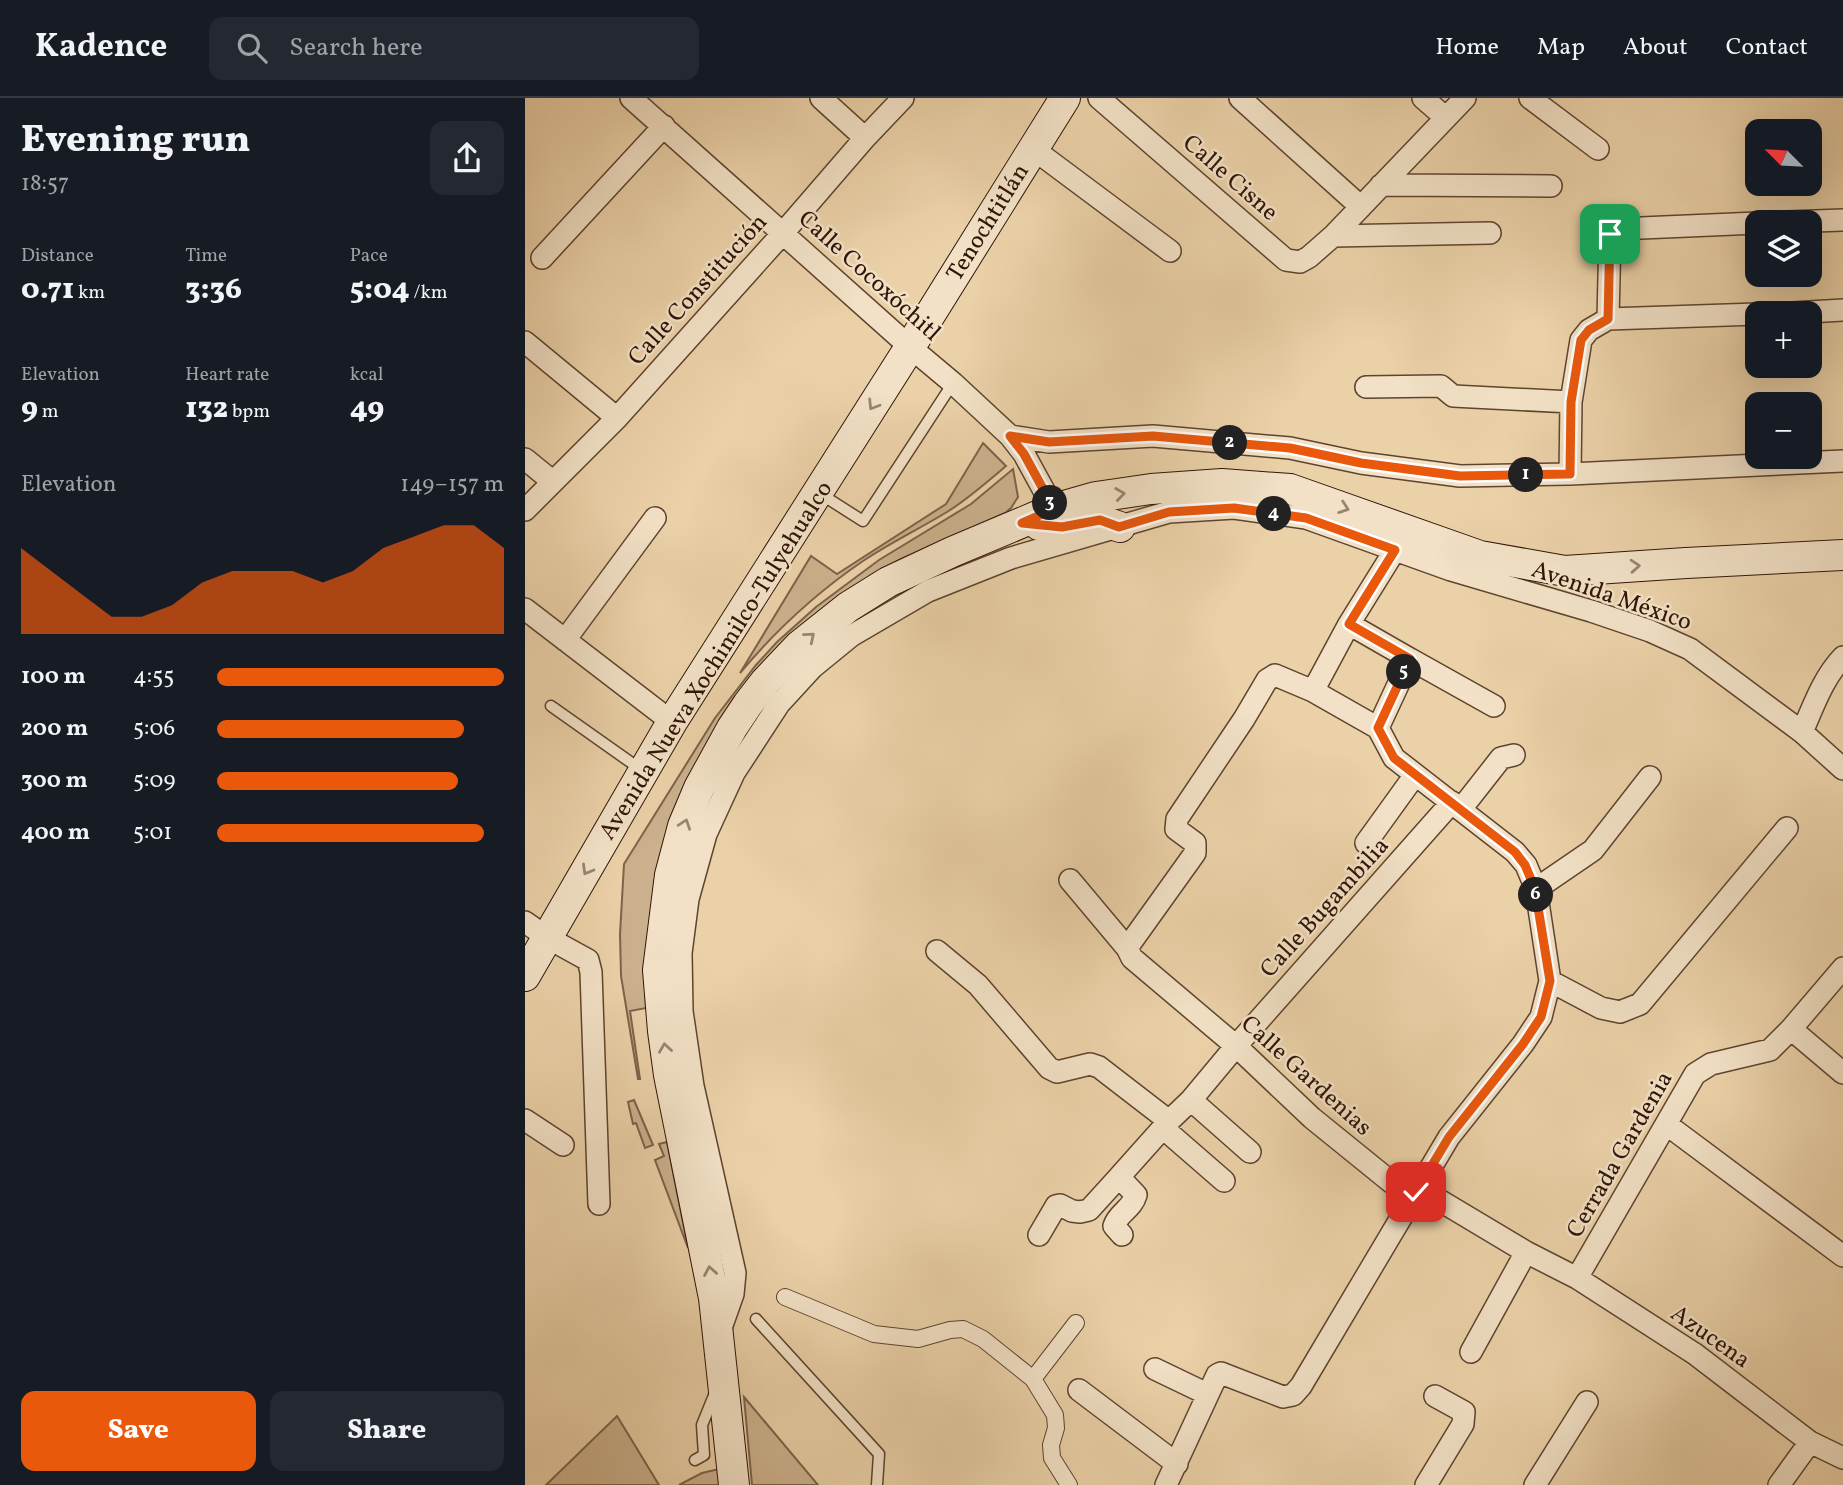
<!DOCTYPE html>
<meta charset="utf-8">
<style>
:root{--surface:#171b24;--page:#242831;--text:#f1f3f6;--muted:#9ea1a6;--line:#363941;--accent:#ea580c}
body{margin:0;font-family:Vollkorn,serif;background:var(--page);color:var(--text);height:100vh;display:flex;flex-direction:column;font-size:26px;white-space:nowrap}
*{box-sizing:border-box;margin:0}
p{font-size:23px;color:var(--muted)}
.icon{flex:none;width:38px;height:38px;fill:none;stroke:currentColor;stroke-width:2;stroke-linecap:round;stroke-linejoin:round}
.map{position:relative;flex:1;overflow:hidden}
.side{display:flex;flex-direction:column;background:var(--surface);width:525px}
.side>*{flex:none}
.needle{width:46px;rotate:294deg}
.fabs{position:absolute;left:1220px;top:21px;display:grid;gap:14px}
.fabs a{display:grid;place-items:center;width:77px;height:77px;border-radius:14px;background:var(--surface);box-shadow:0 7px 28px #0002;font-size:35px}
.pin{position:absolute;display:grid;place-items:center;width:60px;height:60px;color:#fff;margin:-30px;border-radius:14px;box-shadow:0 4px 10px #0006}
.km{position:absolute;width:35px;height:35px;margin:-18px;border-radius:50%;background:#222;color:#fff;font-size:19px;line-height:35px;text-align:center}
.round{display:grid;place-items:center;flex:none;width:74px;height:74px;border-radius:14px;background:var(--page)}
.head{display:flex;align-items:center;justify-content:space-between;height:119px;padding:0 21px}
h1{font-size:38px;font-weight:800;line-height:52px}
.stats{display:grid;grid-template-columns:repeat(3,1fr);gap:10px;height:119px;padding:7px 21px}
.stats div{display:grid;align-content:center}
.stats b{font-size:30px;font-weight:800}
.stats small{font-size:19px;font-weight:400}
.stats p{font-size:19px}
.chart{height:196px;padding:14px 21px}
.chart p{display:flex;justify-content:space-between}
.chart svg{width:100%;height:126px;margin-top:7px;fill:var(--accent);opacity:.7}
.cta{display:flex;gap:14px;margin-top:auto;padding:14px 21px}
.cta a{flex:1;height:80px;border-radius:14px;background:var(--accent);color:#fff;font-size:28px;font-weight:800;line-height:80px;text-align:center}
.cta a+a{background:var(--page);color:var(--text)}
ul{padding:0 21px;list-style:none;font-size:23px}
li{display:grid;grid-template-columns:112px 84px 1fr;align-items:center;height:52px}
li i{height:18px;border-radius:9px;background:var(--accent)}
header{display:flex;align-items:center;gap:42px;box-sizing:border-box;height:98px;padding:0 35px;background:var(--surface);border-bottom:2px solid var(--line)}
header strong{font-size:33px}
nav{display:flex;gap:38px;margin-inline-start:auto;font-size:24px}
.search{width:490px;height:63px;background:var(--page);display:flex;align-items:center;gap:18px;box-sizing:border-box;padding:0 24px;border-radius:14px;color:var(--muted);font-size:26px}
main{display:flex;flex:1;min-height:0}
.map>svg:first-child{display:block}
.green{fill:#cbb18d;stroke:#7d634a;stroke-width:2}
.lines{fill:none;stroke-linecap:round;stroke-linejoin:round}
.service-casing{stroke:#5e442f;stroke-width:13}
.pedestrian-casing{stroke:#5e442f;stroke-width:18}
.minor-casing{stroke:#5e442f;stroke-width:24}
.secondary-casing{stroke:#2f1507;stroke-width:32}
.service{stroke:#f2e1c6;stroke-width:10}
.pedestrian{stroke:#f2e1c6;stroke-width:16}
.minor{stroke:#f2e1c6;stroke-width:21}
.secondary{stroke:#f2e1c6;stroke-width:30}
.oneway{stroke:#9a8570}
.route-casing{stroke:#fff;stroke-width:14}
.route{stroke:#ea580c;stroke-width:9}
.labels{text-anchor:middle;stroke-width:5;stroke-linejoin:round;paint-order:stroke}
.street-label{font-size:24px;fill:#2f1507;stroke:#f2e1c6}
</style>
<header>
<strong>Kadence</strong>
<div class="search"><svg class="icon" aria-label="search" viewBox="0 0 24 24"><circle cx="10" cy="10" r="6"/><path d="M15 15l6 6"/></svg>Search here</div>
<nav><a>Home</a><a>Map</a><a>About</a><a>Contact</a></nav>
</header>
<main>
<section class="side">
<div class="head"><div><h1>Evening run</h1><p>18:57</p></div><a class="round"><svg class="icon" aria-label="share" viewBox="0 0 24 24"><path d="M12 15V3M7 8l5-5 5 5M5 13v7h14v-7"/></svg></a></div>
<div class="stats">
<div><p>Distance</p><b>0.71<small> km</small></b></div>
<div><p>Time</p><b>3:36</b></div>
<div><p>Pace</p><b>5:04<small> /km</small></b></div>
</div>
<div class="stats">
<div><p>Elevation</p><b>9<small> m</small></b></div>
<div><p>Heart rate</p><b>132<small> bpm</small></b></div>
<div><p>kcal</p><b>49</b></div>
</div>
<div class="chart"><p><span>Elevation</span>149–157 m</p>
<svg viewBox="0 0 160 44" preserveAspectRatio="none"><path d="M0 44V14L10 22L20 30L30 38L40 38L50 34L60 26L70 22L80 22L90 22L100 26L110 22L120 14L130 10L140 6L150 6L160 14V44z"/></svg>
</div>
<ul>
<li><b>100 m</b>4:55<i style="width:100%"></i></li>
<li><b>200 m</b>5:06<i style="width:86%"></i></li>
<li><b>300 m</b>5:09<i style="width:84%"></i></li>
<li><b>400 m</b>5:01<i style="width:93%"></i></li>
</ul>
<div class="cta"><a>Save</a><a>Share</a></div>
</section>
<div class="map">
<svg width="1318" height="1387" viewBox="0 0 1318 1387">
<rect width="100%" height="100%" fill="#ebd1a8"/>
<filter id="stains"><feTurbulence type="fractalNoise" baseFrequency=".00286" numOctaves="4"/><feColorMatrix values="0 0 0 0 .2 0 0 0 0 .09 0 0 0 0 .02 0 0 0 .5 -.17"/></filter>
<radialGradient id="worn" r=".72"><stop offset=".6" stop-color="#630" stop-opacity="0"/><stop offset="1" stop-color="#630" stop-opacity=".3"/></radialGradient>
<path class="green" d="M 458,345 L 481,368 C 462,384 443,401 422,414 C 394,431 365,445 338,463 C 291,495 251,532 215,575 L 286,458 L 312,476 L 421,406 Z
M 488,371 L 493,399 L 486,410 L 480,415 L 376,461 L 348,476 L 226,584 L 120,882 L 121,910 L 105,913 L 115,981 L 113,981 L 96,878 L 95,836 L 99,766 L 190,620 L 231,567 L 252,544 L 291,509 L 354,462 L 446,406 Z
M 109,1002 L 128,1047 L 120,1050 L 111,1025 L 108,1026 L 103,1004 Z
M 142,1044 L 163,1150 L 130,1062 L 139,1058 L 134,1046 Z
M 219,1299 L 293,1387 L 227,1387 Z
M 92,1318 L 134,1387 L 21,1387 Z
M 194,1371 L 194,1387 L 154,1387 L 177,1375 Z"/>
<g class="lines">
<g class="service-casing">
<path id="service" d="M 294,395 L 338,423 L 428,285
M 26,608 L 118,673
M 231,1221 L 354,1356 L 352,1387
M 170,1362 L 179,1357 L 177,1327 L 190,1295"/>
</g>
<g class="pedestrian-casing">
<path id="pedestrian" d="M 260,1199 L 349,1236 L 393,1241 L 425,1232 L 438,1231 L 458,1241 L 508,1281 L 530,1317 L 531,1330 L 526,1347 L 527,1360 L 544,1387
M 508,1281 L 551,1225"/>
</g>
<g class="minor-casing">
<path id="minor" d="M 106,0 L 385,249 L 428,285 L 485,338 L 499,356 L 529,411
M 296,0 L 340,40
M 574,0 L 761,162 L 775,164 L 784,159 L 808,138 L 940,0
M 715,0 L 836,109
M 898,0 L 921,20
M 1005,0 L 1073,51
M 507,50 L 645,153
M 856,87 L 1026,88
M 1262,124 L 1318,122
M 808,138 L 965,135
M 17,160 L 139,28
M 1267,215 L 1318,212
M 1083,221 L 1085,136 L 1093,131 L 1232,125
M 0,244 L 92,320
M 841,289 L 916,288 L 928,298 L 1046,304
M 485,338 L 524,344 L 628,338 L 765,350 L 836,365 L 935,378 L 1045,376 L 1318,363
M 0,361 L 27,383
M 1045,376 L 1046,304 L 1056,242 L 1064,232 L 1083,221 L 1232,216
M 0,412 L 92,320 L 258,135 L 340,40 L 378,0
M 0,511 L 147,624
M 824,526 L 885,561 L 853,630
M 40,542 L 130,420
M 885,561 L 969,608
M 788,593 L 824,526 L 870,452
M 1277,634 C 1289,607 1298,580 1318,559
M 936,711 L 976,660 L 989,657
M 841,745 L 890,677
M 545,782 L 602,850 L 607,860 L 711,948 L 787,1020 L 866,1084 L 891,1094 L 909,1099 L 1001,1154 L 1052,1180 L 1170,1256 L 1285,1344 L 1318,1360
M 1011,791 L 1068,752 L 1125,679
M 0,824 L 23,840 L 63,862 L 66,874 L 74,1106
M 602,850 L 670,755 L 670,745 L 651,731 L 652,721 L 719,621 L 742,582 L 750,577 L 788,593 L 853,630 L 869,660 L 990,754 L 1001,767 L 1011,791 L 1025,883 L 1016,919 L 998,946 L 924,1039 L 776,1288 L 768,1297 L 758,1299 L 701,1277 L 696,1275 L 692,1277 L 641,1387
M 412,853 L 453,887 L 524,970 L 532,974 L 565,966 L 574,969 L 644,1023
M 1025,883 L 1076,910 L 1095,914 L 1115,906 L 1262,730
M 1266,931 L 1318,975
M 666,1002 L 725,1054
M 0,1022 L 38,1047
M 1141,1026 L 1318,1158
M 638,1030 L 699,1083
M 514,1137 L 531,1108 L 535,1107 L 547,1113 L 555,1114 L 564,1112 L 594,1079
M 597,1137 L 589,1128 C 593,1115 607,1111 611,1097 L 594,1079 L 644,1023 L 666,1002 L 711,948 L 927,704
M 1052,1180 L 1170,976 L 1186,966 L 1245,952 L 1266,931 L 1318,870
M 196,1230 L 208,1196 L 210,1175 L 168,988 L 157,913 L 156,855 L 163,801 L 181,736 L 209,675 L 254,606 L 288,569 L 326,538 L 403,493 L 486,460 L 644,414 L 709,410 L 781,420 L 926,472 L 1066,513 L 1125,533 L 1165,551 L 1277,634 L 1318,671
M 946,1254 L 1001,1154
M 630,1271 L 682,1296
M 554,1292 L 652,1366
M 901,1387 L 938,1326 L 939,1314 L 910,1298
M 1010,1387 L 1062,1304
M 1254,1387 L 1285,1344"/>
</g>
<g class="secondary-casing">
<path id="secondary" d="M 514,427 L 537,429 L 575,422 L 595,429
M 0,878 L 147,624 L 385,249 L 540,0
M 209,1387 L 189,1200 L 144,977 L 138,933 L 133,872 L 145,777 L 158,728 L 174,690 L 207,630 L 223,606 L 240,584 L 274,548 L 323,509 L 363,484 L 427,454 L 529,411 L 571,399 L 626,391 L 697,386 L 765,391 L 955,458 L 1040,473 L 1161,465 L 1318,457"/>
</g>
<use href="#service" class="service"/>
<use href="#pedestrian" class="pedestrian"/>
<use href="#minor" class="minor"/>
<use href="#secondary" class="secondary"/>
</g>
<defs><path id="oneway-chevron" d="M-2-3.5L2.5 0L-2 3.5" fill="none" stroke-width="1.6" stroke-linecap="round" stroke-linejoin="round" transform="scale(1.75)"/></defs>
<g class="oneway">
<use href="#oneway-chevron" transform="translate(348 307) rotate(122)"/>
<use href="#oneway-chevron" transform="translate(595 396) rotate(-8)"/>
<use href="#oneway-chevron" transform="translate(819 410) rotate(19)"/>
<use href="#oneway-chevron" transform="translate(1110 468) rotate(-4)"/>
<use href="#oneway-chevron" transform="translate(285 539) rotate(-40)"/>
<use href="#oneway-chevron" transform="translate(160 726) rotate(-71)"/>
<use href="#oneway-chevron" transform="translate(62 772) rotate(120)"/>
<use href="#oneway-chevron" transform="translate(140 950) rotate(-98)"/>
<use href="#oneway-chevron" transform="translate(185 1173) rotate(-100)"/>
</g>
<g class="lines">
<g class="route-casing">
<path id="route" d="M 891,1094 L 924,1039 L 998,946 L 1016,919 L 1025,883 L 1010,791 L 1000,767 L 990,754 L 869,660 L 853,630 L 885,561 L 824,526 L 870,452 L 781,420 L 709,410 L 644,414 L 594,429 L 575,422 L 537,429 L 497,425 L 529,411 L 499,356 L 485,338 L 524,344 L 628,338 L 765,350 L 836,365 L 935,378 L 1045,376 L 1046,304 L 1056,242 L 1064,232 L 1083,221 L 1085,136"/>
</g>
<use href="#route" class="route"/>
</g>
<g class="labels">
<g class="street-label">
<text transform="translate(706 79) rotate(41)" y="8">Calle Cisne</text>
<text transform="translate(462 124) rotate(-58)" y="8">Tenochtitlán</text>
<text transform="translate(345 177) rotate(42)" y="8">Calle Cocoxóchitl</text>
<text transform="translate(172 191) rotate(-48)" y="8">Calle Constitución</text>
<text transform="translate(1087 497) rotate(19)" y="8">Avenida México</text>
<text transform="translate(190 562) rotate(-58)" y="8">Avenida Nueva Xochimilco-Tulyehualco</text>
<text transform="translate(799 809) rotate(-48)" y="8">Calle Bugambilia</text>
<text transform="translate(782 977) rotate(42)" y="8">Calle Gardenias</text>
<text transform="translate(1094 1056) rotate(-60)" y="8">Cerrada Gardenia</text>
<text transform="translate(1186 1238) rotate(35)" y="8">Azucena</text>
</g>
</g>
<rect width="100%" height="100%" filter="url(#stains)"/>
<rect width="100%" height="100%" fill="url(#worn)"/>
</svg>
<div class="fabs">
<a><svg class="needle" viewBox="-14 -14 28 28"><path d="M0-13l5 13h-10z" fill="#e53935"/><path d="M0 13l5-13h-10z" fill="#9ea1a6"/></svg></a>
<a><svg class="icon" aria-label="layers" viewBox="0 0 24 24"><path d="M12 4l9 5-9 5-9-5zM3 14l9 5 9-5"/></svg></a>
<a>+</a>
<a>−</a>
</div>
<div class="pin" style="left:1085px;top:136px;background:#1e9e55"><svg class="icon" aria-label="arrive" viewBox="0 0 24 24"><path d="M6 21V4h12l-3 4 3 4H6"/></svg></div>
<div class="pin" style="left:891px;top:1094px;background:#d93025"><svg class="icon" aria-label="check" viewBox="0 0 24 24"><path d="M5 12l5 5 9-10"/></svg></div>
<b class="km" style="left:1001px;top:377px">1</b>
<b class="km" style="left:705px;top:345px">2</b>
<b class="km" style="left:525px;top:405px">3</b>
<b class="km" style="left:749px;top:416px">4</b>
<b class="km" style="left:879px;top:574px">5</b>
<b class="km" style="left:1011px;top:797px">6</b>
</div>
</main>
